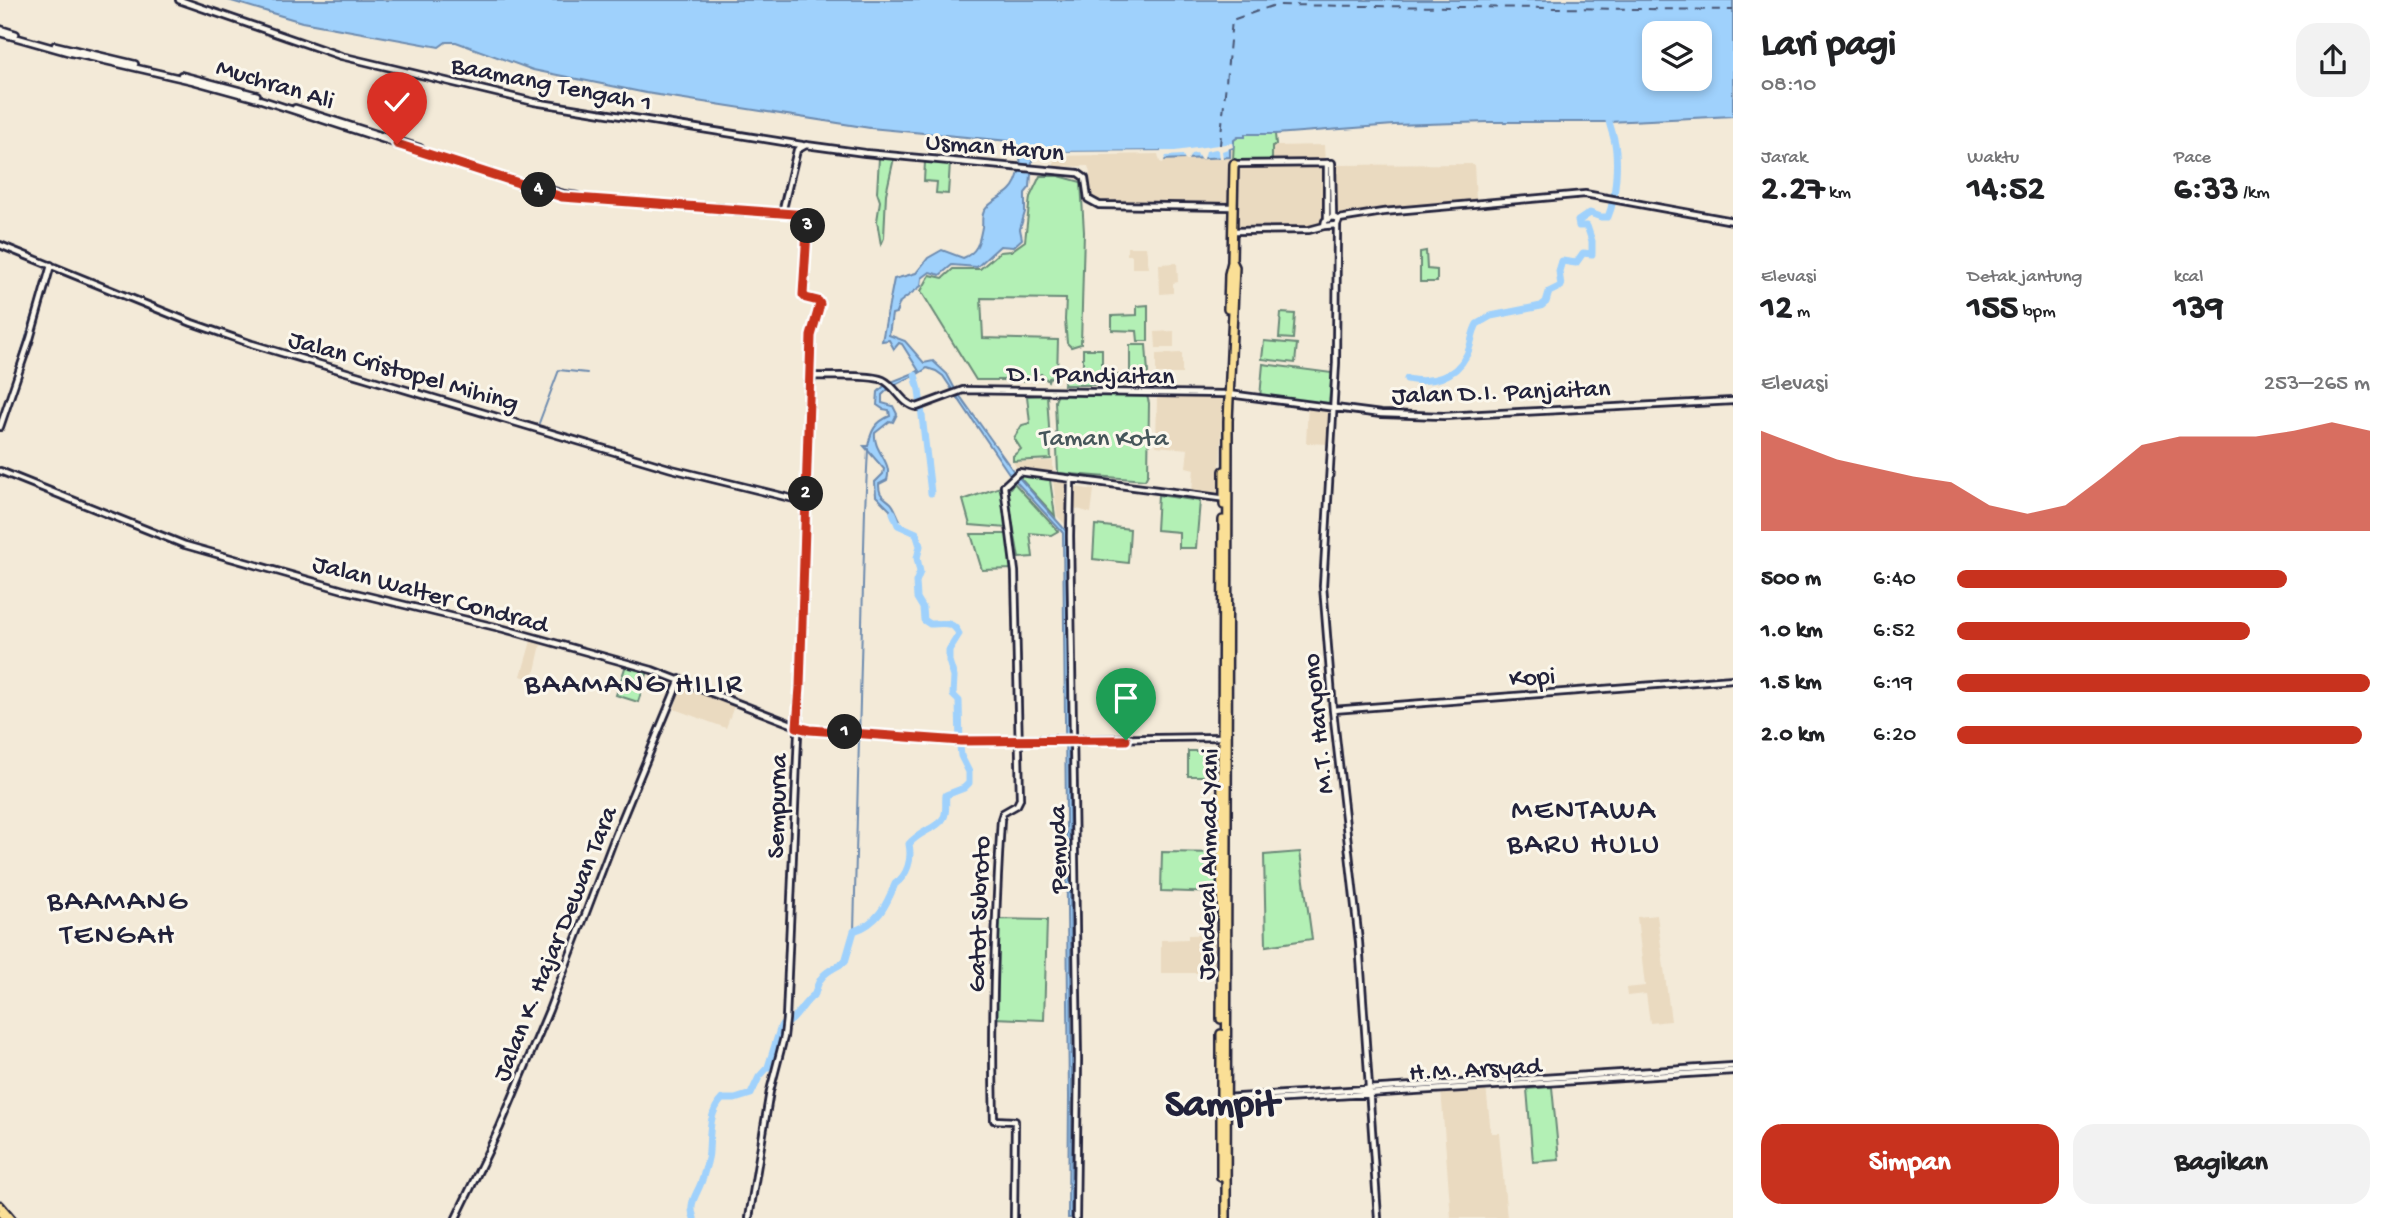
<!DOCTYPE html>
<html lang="id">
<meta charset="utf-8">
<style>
:root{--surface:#fff;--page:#f2f2f2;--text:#202124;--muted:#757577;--accent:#c8321e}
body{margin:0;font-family:"Gochi Hand",sans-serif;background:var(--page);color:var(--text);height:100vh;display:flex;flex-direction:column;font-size:26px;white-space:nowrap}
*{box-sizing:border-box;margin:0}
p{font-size:23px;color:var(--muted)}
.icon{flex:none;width:38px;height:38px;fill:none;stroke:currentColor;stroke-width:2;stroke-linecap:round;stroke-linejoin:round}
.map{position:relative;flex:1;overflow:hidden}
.details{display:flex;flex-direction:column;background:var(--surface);width:665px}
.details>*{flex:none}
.tools{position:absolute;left:1642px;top:21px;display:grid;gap:14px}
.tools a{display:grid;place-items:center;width:70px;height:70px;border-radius:14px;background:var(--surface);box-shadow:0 4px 10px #0003;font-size:35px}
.pin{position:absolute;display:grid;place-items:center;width:60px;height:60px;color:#fff;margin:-72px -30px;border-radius:50% 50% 50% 0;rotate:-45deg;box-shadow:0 0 7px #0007}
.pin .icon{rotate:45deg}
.km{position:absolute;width:35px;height:35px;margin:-18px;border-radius:50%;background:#222;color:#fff;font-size:19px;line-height:35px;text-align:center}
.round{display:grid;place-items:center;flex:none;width:74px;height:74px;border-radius:21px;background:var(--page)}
.overview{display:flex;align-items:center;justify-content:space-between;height:119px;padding:0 28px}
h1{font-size:38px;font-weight:700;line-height:52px}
.figures{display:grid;grid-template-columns:repeat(3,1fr);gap:10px;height:119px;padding:7px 28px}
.figures div{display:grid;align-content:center}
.figures b{font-size:35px;font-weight:700}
.figures small{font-size:19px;font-weight:400}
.figures p{font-size:19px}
.chart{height:196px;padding:14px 28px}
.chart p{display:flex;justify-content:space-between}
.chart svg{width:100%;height:126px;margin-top:7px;fill:var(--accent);opacity:.7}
.cta{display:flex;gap:14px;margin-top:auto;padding:14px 28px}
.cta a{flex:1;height:80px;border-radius:21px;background:var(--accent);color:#fff;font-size:28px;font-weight:700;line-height:80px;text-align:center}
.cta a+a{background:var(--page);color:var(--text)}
ul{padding:0 28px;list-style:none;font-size:23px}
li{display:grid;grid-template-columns:112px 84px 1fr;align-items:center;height:52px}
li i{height:18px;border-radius:9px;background:var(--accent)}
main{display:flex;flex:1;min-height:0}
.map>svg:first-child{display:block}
.built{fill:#eadac0}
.green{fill:#b3f0b5;stroke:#6a8978;stroke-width:2}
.water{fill:#9fd1fc;stroke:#6d8baf;stroke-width:2;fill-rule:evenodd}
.pier{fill:#f3ead8}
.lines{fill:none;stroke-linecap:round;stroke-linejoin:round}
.stream{stroke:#6d8baf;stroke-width:2}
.river{stroke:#9fd1fc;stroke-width:7}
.ferry{stroke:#485775;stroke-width:2;stroke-dasharray:9 7;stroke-linecap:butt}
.tertiary-casing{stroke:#22223b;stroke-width:10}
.primary-casing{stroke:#22223b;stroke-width:11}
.trunk-casing{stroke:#22223b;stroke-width:12}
.tertiary{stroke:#fbf7ec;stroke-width:4.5}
.primary{stroke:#fadf96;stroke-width:6}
.trunk{stroke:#fadf96;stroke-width:7}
.route-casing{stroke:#fff;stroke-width:14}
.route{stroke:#c8321e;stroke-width:9}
.labels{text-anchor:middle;stroke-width:6;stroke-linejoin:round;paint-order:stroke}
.street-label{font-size:26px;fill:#22223b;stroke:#fbf7ec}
.park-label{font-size:26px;fill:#46565a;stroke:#fbf7ec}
.quarter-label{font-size:30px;letter-spacing:2px;fill:#22223b;stroke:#fbf7ec}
.town-label{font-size:40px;font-weight:bold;fill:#22223b;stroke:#fbf7ec}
</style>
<main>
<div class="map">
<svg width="1733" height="1218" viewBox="0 0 1733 1218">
<rect width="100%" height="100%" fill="#f3ead8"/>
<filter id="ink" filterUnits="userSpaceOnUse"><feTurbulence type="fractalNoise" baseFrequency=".0143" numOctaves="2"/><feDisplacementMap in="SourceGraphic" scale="14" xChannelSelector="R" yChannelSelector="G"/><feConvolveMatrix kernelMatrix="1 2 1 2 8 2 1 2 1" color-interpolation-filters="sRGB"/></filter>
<g filter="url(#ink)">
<path class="built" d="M 1232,143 L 1230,201 L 1226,203 L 1097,202 L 1091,197 L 1090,173 L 1088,166 L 1054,167 L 1054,152 L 1175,151 Z
M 1324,145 L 1325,162 L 1273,162 L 1273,146 Z
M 1474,164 L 1476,200 L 1335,216 L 1334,165 Z
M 1325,165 L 1326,218 L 1322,224 L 1312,227 L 1237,229 L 1238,166 Z
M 1127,247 L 1146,247 L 1149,268 L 1132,268 L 1132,255 L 1127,255 Z
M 1177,263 L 1178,282 L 1173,283 L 1173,293 L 1160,294 L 1159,264 Z
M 1174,331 L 1174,348 L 1156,348 L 1155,332 Z
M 1182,353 L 1182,374 L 1156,374 L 1156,354 Z
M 1157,395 L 1223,398 L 1219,493 L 1192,491 L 1194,469 L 1186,467 L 1188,449 L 1156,446 Z
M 1308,405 L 1332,410 L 1329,444 L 1306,443 Z
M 1053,461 L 1053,474 L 1018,470 L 1013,462 Z
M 1053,480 L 1068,483 L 1068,527 L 1057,516 Z
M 1075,487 L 1094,490 L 1091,513 L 1074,508 Z
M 531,641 L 541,644 L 533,680 L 521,676 Z
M 683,683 L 734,706 L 726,728 L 674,709 Z
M 1657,915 L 1671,1021 L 1650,1023 L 1646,994 L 1627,996 L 1626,988 L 1645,986 L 1637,917 Z
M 1220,934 L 1219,973 L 1161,973 L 1161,940 L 1188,939 L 1188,935 Z
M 1486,1087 L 1491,1133 L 1499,1133 L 1507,1218 L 1451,1218 L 1441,1089 Z"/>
<path class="green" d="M 1245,134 L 1275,134 L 1276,145 L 1272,146 L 1272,161 L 1233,160 L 1234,140 L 1238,137 L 1244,137 Z
M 879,158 L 894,158 L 886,194 L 884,238 L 881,245 L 877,221 L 880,201 L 877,192 Z
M 925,162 L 950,163 L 948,194 L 936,193 L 937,182 L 924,181 Z
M 1040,176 L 1059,176 L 1081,182 L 1084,232 L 1081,344 L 1071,347 L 1067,343 L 1065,320 L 1066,299 L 981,298 L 983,338 L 1058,340 L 1057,375 L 1049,378 L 1048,381 L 1041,374 L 1023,381 L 1019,377 L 1012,377 L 1003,380 L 976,380 L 921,291 L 930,275 L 943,278 L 953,269 L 980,269 L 1000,252 L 1011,251 L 1025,241 L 1030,197 Z
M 1426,251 L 1427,269 L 1437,270 L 1437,282 L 1420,282 L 1420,252 Z
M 1148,305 L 1148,341 L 1138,341 L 1137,331 L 1112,330 L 1112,316 L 1137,315 L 1137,306 Z
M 1281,313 L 1295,314 L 1293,339 L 1279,338 Z
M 1264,341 L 1297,344 L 1295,363 L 1262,359 Z
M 1130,345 L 1146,345 L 1148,373 L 1134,385 L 1064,385 L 1065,371 L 1083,370 L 1083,349 L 1102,349 L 1102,376 L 1130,375 Z
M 1263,364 L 1332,373 L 1329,403 L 1260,397 Z
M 1058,394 L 1147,396 L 1149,403 L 1148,474 L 1145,480 L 1058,473 L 1055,401 Z
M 1047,395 L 1051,459 L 1013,461 L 1013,456 L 1021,449 L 1014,438 L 1022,425 L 1030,423 L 1027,396 Z
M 1020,475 L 1050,480 L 1055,516 L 1019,477 Z
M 1014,483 L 1058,531 L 1051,535 L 1030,533 L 1033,557 L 1019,558 L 1007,492 Z
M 1000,487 L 1007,528 L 970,525 L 963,500 Z
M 1158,495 L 1200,501 L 1196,548 L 1179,548 L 1179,532 L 1156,530 Z
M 1095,525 L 1130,529 L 1128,563 L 1093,559 Z
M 971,534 L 1008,534 L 1013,569 L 982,570 Z
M 626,665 L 648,671 L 638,702 L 616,695 Z
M 1188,751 L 1210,751 L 1210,776 L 1188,776 Z
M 1162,852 L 1221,853 L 1220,893 L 1161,891 Z
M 1300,852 L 1312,939 L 1266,946 L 1264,855 Z
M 996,919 L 1047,920 L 1044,1020 L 993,1018 Z
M 1552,1087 L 1559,1160 L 1533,1162 L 1527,1089 Z"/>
<path class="water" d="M 228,0 L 1733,0 L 1733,116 L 1608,122 L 1489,122 L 1394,125 L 1275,134 L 1245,134 L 1245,137 L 1238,137 L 1234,140 L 1233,148 L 1230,148 L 1230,157 L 1163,160 L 1160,151 L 1054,152 L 1033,149 L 1030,187 L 1025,193 L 1025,212 L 1020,229 L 1022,239 L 1013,247 L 1000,246 L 977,267 L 952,265 L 940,275 L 930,272 L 922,278 L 921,286 L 900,302 L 896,313 L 892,314 L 889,335 L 905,341 L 924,363 L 933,361 L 947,374 L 955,389 L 1014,472 L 1066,531 L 1072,1059 L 1071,1218 L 1068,1218 L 1069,1096 L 1063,533 L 1010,475 L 943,376 L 936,371 L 927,368 C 912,380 894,381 882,395 L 882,403 L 893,406 L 897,414 L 893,422 L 890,421 L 875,433 C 873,452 893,461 887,480 L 879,484 C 879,496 883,496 891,503 C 895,507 897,515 900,520 L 895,521 L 890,510 L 876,496 L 875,482 L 883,474 L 884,469 L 864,446 L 868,446 C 871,431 875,422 890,416 L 889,410 L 883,409 L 877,405 L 878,392 L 886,384 L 919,371 L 902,344 L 899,343 L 894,349 L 889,340 L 882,341 L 894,279 L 916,273 L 928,258 L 942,250 L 963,258 C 978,252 979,242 982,227 C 983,221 981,217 984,211 C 991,200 1002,198 1010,190 C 1020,180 1022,160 1019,147 L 1009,141 L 870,128 L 646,93 L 533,70 L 456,42 L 446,42 L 439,47 L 302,22 ZM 1654,33 L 1699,33 L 1699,79 L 1654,79 Z"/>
<path class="pier" d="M 1232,143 L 1233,147 L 1222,151 L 1223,158 L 1220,159 L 1219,151 L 1216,149 L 1206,151 L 1204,159 L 1200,159 L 1197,153 L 1191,154 L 1188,160 L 1185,160 L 1183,155 L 1166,156 L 1163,163 L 1160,162 L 1158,154 L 1054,156 L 1054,152 L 1175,151 Z"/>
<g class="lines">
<path class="stream" d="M 4,409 L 48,266
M 539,423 L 559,370 L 587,373
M 854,931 L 865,509 L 868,449"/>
<path class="river" d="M 915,375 L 919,390 L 931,493
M 1407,379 C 1430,384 1455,378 1466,356 C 1472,346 1471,334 1477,324 L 1491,316 L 1541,306 L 1546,302 L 1549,292 L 1561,286 L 1559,271 L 1562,261 L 1576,263 L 1583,253 L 1592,254 L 1592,241 L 1587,226 L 1579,226 L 1578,221 L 1590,213 L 1601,217 L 1608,217 C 1616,198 1619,159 1614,139 C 1612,130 1608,123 1608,112
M 694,1218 C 687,1202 699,1193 703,1177 C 705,1169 709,1159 709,1151 C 710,1133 709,1112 722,1099 L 735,1099 L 751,1094 L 759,1077 L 768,1067 L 781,1026 C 797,1021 801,1004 815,994 C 819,974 828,971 845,962 L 854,931 C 878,923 886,906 895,884 C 908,875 912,859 909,844 C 919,831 939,828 944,817 C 947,811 945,802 946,795 L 964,788 L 969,783 L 969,772 L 961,756 L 960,746 L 959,701 L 953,695 L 954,677 L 949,661 L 949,650 L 959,634 C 953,620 943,624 930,624 L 924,620 L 923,608 L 917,598 L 916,582 L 920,572 L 917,558 L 920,546 L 916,533 L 898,525 L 893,513"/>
<path class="ferry" d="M 1220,145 L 1232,20 L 1275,5 L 1733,10"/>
<g class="tertiary-casing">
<path id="tertiary" d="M 179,0 L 341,56 L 534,102 L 802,145
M 0,29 L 16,34
M 0,33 L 71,53 L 193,81 L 262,100 L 561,197 L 808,215 L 803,294 L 805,298 L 818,301 L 820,304 L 811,336 L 800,687 L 786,1019 L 784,1037 L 770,1091 L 749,1218
M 55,45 L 135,64
M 181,75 L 257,95
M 295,108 L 420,148
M 1327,163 L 1327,219
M 1234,164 L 1332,163 L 1333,217
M 531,184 L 564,194 L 577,196
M 782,213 L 797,150 L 806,145 L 865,153 L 1078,173 L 1085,178 L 1088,199 L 1099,205 L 1232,207
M 1333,217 L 1339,220 L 1337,225 L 1336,363 L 1323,586 L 1333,710 L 1359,942 L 1378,1218
M 1330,218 L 1325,221 L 1324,226 L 1337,225
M 1339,219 L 1383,212 L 1585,194 L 1733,221
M 1233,231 L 1309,230 L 1324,226
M 0,245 L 192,323 L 252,344 L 672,469 L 806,502
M 810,376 C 826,377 870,374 883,380 C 896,386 902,405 917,407 L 963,390 L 1224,394
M 1229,394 L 1381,414 L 1444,416 L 1733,401
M 0,427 L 30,339 L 51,265
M 0,471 L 185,545 L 347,591 L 504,629 L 652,670 L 807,730 L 961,741 L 1222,737
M 1071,480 L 1070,536 L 1078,1060 L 1076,1218
M 1333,710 L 1733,679
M 1224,1098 L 1733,1066
M 1224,1103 L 1733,1071
M 456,1218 L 500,1127 L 549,1010 L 614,839 L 680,679
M 1014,1218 L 1015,1121 L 994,1120 C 991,1019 995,920 1001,819 L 1003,813 L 1017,805 L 1020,799 L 1015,572 L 1004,486 L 1019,472 L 1227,499"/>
</g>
<g class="primary-casing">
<path id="primary" d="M 0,1205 L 11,1218
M 0,1213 L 5,1218"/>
</g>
<g class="trunk-casing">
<path id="trunk" d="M 1228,309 L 1229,274 L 1232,262
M 1224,505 L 1224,471
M 1221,1019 L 1223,520
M 1221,1034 L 1221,1177
M 1226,1218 L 1228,421 L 1235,267 L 1232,261 L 1234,164"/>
</g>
<use href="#tertiary" class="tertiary"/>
<use href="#primary" class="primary"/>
<use href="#trunk" class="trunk"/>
</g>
</g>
<g class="lines" filter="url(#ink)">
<g class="route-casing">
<path id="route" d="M 397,144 L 562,197 L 808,215 L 803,295 L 806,298 L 818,301 L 820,304 L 811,336 L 800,687 L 797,727 L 810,730 L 961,741 L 1126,740"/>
</g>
<use href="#route" class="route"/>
</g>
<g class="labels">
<g class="street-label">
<text transform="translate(276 82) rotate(17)" y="9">Muchran Ali</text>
<text transform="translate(552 82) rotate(11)" y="9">Baamang Tengah 1</text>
<text transform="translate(995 145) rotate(5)" y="9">Usman Harun</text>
<text transform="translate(404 369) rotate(16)" y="9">Jalan Cristopel Mihing</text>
<text transform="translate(1091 373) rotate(1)" y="9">D.I. Pandjaitan</text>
<text transform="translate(1501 390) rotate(-2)" y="9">Jalan D.I. Panjaitan</text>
<text transform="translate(431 592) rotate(15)" y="9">Jalan Walter Condrad</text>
<text transform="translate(1532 675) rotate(-3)" y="9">Kopi</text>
<text transform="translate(1316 724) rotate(-96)" y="9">M.T. Haryono</text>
<text transform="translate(775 806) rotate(-88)" y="9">Sempurna</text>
<text transform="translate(1056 849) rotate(-91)" y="9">Pemuda</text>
<text transform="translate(1206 864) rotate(-89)" y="9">Jenderal Ahmad Yani</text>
<text transform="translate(977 914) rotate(-88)" y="9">Gatot Subroto</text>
<text transform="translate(553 943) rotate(-68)" y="9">Jalan K. Hajar Dewan Tara</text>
<text transform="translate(1475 1067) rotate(-3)" y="9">H.M. Arsyad</text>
</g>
<g class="park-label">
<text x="1104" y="445">Taman Kota</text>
</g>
<g class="quarter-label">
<text x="634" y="692">BAAMANG HILIR</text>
<text x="1584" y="818">MENTAWA<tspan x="1584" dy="34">BARU HULU</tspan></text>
<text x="118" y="909">BAAMANG<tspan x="118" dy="34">TENGAH</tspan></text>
</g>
<g class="town-label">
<text x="1222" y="1114">Sampit</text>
</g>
</g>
</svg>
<div class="tools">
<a><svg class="icon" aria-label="layers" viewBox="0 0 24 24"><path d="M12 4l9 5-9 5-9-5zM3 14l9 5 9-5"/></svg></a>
</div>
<div class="pin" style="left:1126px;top:740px;background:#1e9e55"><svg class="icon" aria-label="arrive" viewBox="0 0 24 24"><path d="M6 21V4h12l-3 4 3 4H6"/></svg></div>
<div class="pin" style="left:397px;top:144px;background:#d93025"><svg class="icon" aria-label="check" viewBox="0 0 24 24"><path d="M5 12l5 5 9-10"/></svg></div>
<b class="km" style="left:845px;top:732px">1</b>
<b class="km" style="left:806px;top:494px">2</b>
<b class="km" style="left:808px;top:226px">3</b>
<b class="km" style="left:539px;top:190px">4</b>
</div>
<section class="details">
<div class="overview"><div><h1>Lari pagi</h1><p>08:10</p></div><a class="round"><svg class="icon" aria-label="share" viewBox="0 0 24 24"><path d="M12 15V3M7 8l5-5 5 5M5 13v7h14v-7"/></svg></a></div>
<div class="figures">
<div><p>Jarak</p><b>2.27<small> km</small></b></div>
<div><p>Waktu</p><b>14:52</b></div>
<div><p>Pace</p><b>6:33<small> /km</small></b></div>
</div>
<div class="figures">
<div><p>Elevasi</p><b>12<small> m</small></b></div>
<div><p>Detak jantung</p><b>155<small> bpm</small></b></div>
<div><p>kcal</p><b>139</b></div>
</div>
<div class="chart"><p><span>Elevasi</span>253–265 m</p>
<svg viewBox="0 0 160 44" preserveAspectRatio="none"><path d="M0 44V9L10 14L20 19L30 22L40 25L50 27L60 35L70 38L80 35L90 25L100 14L110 11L120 11L130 11L140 9L150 6L160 9V44z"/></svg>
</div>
<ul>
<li><b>500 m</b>6:40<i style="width:80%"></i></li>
<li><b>1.0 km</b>6:52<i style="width:71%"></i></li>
<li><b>1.5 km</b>6:19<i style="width:100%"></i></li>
<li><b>2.0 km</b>6:20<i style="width:98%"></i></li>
</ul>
<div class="cta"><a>Simpan</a><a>Bagikan</a></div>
</section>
</main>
